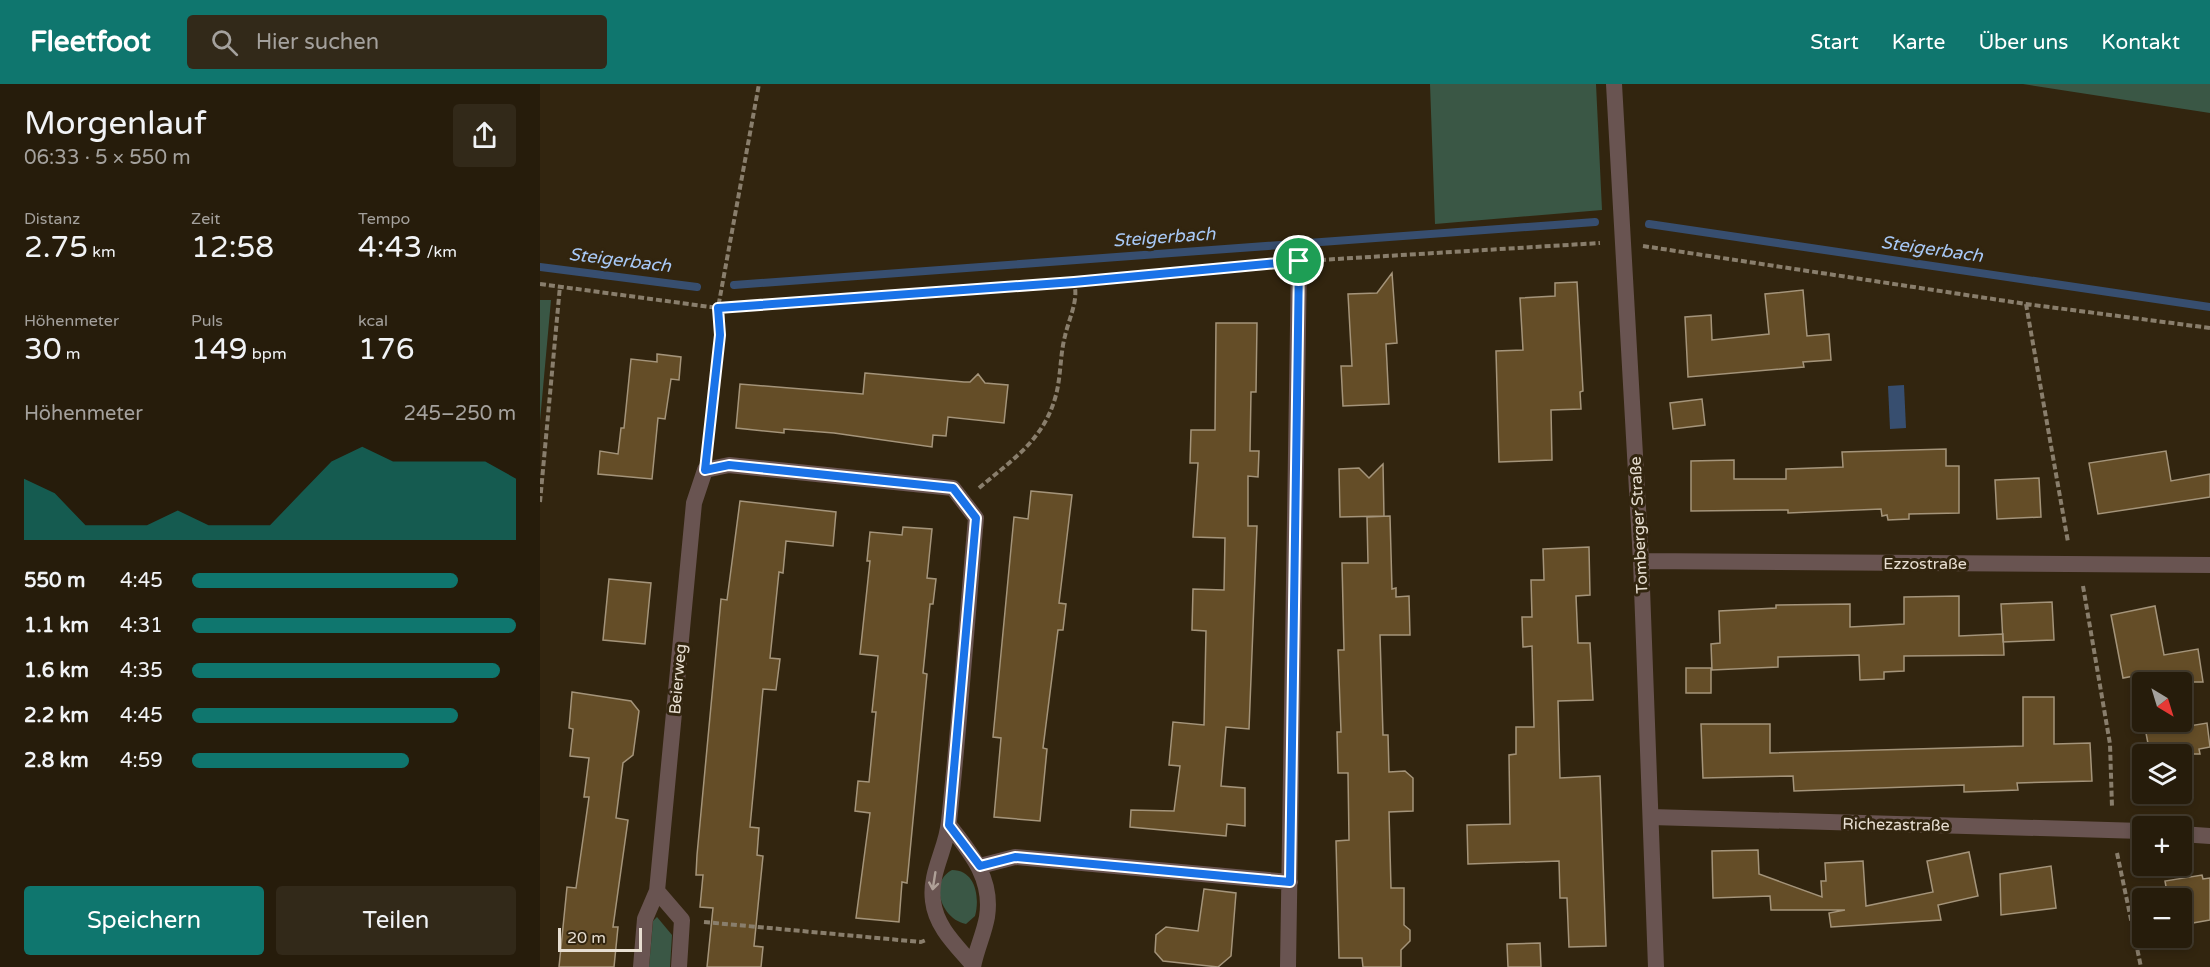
<!DOCTYPE html>
<html lang="de">
<meta charset="utf-8">
<style>
:root{--surface:#261c0b;--page:#322919;--text:#f1f3f6;--muted:#a4a19d;--line:#423a2c;--accent:#0f766e}
body{margin:0;font-family:"Varela Round",sans-serif;background:var(--page);color:var(--text);height:100vh;display:flex;flex-direction:column;font-size:22px;white-space:nowrap}
*{box-sizing:border-box;margin:0}
p{font-size:20px;color:var(--muted)}
.icon{flex:none;width:33px;height:33px;fill:none;stroke:currentColor;stroke-width:2;stroke-linecap:round;stroke-linejoin:round}
.map{position:relative;flex:1;overflow:hidden}
.panel{display:flex;flex-direction:column;background:var(--surface);width:540px}
.panel>*{flex:none}
.needle{width:39px;rotate:142deg}
.buttons{position:absolute;left:1592px;top:588px;display:grid;gap:12px}
.buttons a{display:grid;place-items:center;width:60px;height:60px;border-radius:6px;background:var(--surface);box-shadow:0 3px 9px #0003,0 0 0 2px var(--line);font-size:30px}
.scale{position:absolute;left:18px;bottom:15px;width:84px;box-sizing:border-box;padding-left:6px;border:3px solid #e7ded1;border-top:0;font-size:16px;line-height:21px;white-space:nowrap;color:#e7ded1;-webkit-text-stroke:4px #32250f;paint-order:stroke}
.pin{position:absolute;display:grid;place-items:center;width:51px;height:51px;color:#fff;margin:-26px;border:3px solid #fff;border-radius:50%;box-shadow:0 2px 6px #0007}
.round{display:grid;place-items:center;flex:none;width:63px;height:63px;border-radius:6px;background:var(--page)}
.headline{display:flex;align-items:center;justify-content:space-between;height:102px;padding:0 24px}
h1{font-size:33px;font-weight:600;line-height:45px}
.figures{display:grid;grid-template-columns:repeat(3,1fr);gap:9px;height:102px;padding:6px 24px}
.figures div{display:grid;align-content:center}
.figures b{font-size:30px;font-weight:600}
.figures small{font-size:16px;font-weight:400}
.figures p{font-size:16px}
.chart{height:168px;padding:12px 24px}
.chart p{display:flex;justify-content:space-between}
.chart svg{width:100%;height:108px;margin-top:6px;fill:var(--accent);opacity:.7}
.cta{display:flex;gap:12px;margin-top:auto;padding:12px 24px}
.cta a{flex:1;height:69px;border-radius:6px;background:var(--accent);color:#fff;font-size:24px;font-weight:600;line-height:69px;text-align:center}
.cta a+a{background:var(--page);color:var(--text)}
ul{padding:0 24px;list-style:none;font-size:20px}
li{display:grid;grid-template-columns:96px 72px 1fr;align-items:center;height:45px}
li i{height:15px;border-radius:8px;background:var(--accent)}
header{display:flex;align-items:center;gap:36px;box-sizing:border-box;height:84px;padding:0 30px;background:var(--accent);color:#fff}
header strong{font-size:28px}
nav{display:flex;gap:33px;margin-inline-start:auto;font-size:21px}
.search{width:420px;height:54px;background:var(--page);display:flex;align-items:center;gap:15px;box-sizing:border-box;padding:0 21px;border-radius:6px;color:var(--muted);font-size:22px}
main{display:flex;flex:1;min-height:0}
.map>svg:first-child{display:block}
.green{fill:#3a5745}
.water{fill:#374e6f}
.lines{fill:none;stroke-linecap:round;stroke-linejoin:round}
.stream{stroke:#374e6f;stroke-width:8}
.building{fill:#644d27;stroke:#a4947a;stroke-width:1.5}
.path{stroke:#897e6c;stroke-width:4;stroke-dasharray:6 3;stroke-linecap:butt}
.minor{stroke:#695451;stroke-width:16}
.oneway{stroke:#aea097}
.route-casing{stroke:#fff;stroke-width:12}
.route{stroke:#1a73e8;stroke-width:8}
.labels{text-anchor:middle;stroke-width:6;stroke-linejoin:round;paint-order:stroke}
.street-label{font-size:16px;fill:#e7ded1;stroke:#32250f}
.water-label{font-size:18px;font-style:italic;fill:#a8c9f7;stroke:#32250f}
</style>
<header>
<strong>Fleetfoot</strong>
<div class="search"><svg class="icon" aria-label="search" viewBox="0 0 24 24"><circle cx="10" cy="10" r="6"/><path d="M15 15l6 6"/></svg>Hier suchen</div>
<nav><a>Start</a><a>Karte</a><a>Über uns</a><a>Kontakt</a></nav>
</header>
<main>
<section class="panel">
<div class="headline"><div><h1>Morgenlauf</h1><p>06:33 · 5 × 550 m</p></div><a class="round"><svg class="icon" aria-label="share" viewBox="0 0 24 24"><path d="M12 15V3M7 8l5-5 5 5M5 13v7h14v-7"/></svg></a></div>
<div class="figures">
<div><p>Distanz</p><b>2.75<small> km</small></b></div>
<div><p>Zeit</p><b>12:58</b></div>
<div><p>Tempo</p><b>4:43<small> /km</small></b></div>
</div>
<div class="figures">
<div><p>Höhenmeter</p><b>30<small> m</small></b></div>
<div><p>Puls</p><b>149<small> bpm</small></b></div>
<div><p>kcal</p><b>176</b></div>
</div>
<div class="chart"><p><span>Höhenmeter</span>245–250 m</p>
<svg viewBox="0 0 160 44" preserveAspectRatio="none"><path d="M0 44V19L10 25L20 38L30 38L40 38L50 32L60 38L70 38L80 38L90 25L100 12L110 6L120 12L130 12L140 12L150 12L160 19V44z"/></svg>
</div>
<ul>
<li><b>550 m</b>4:45<i style="width:82%"></i></li>
<li><b>1.1 km</b>4:31<i style="width:100%"></i></li>
<li><b>1.6 km</b>4:35<i style="width:95%"></i></li>
<li><b>2.2 km</b>4:45<i style="width:82%"></i></li>
<li><b>2.8 km</b>4:59<i style="width:67%"></i></li>
</ul>
<div class="cta"><a>Speichern</a><a>Teilen</a></div>
</section>
<div class="map">
<svg width="1670" height="883" viewBox="0 0 1670 883">
<rect width="100%" height="100%" fill="#32250f"/>
<path class="green" d="M 890,0 L 1056,0 L 1062,126 L 895,140 Z
M 1483,0 L 1670,0 L 1670,29 Z
M 0,216 L 11,216 L 0,337 Z
M 412,786 C 436,786 440,814 435,832 L 426,840 C 402,836 388,798 412,786 Z
M 117,833 L 132,851 L 130,883 L 109,883 L 113,837 Z"/>
<path class="water" d="M 1364,301 L 1366,344 L 1350,345 L 1348,302 Z"/>
<g class="lines">
<path class="stream" d="M 1109,140 L 1670,223
M 0,183 L 157,203
M 194,201 L 1055,138"/>
</g>
<path class="building" d="M 852,189 L 857,259 L 846,260 L 849,320 L 803,322 L 801,282 L 812,282 L 808,210 L 837,209 Z
M 1037,198 L 1043,307 L 1040,308 L 1041,325 L 1011,326 L 1012,376 L 959,378 L 956,267 L 983,266 L 980,214 L 1015,212 L 1015,199 Z
M 1263,206 L 1267,252 L 1289,250 L 1291,276 L 1263,278 L 1264,283 L 1148,293 L 1145,233 L 1171,231 L 1172,256 L 1229,250 L 1225,210 Z
M 676,239 L 717,239 L 716,308 L 711,308 L 710,367 L 719,367 L 718,393 L 708,392 L 708,442 L 717,442 L 709,645 L 686,643 L 681,702 L 705,704 L 705,742 L 687,740 L 686,752 L 590,743 L 591,726 L 634,727 L 640,682 L 629,681 L 633,638 L 664,641 L 666,547 L 652,546 L 653,505 L 684,506 L 685,454 L 653,453 L 658,379 L 650,379 L 651,346 L 675,346 Z
M 117,270 L 141,273 L 139,296 L 131,295 L 125,335 L 118,334 L 112,395 L 58,390 L 60,367 L 78,370 L 81,344 L 84,344 L 91,275 L 117,278 Z
M 325,289 L 424,298 L 430,298 L 438,290 L 445,299 L 468,301 L 464,339 L 408,333 L 406,352 L 393,351 L 392,363 L 294,349 L 244,345 L 244,349 L 196,344 L 200,300 L 323,310 Z
M 1162,315 L 1165,341 L 1133,345 L 1130,319 Z
M 1406,365 L 1406,382 L 1419,382 L 1419,429 L 1369,430 L 1369,435 L 1348,436 L 1347,431 L 1342,432 L 1341,425 L 1248,429 L 1248,426 L 1151,427 L 1151,377 L 1194,376 L 1194,395 L 1246,395 L 1246,385 L 1303,383 L 1302,368 Z
M 1626,367 L 1631,397 L 1670,390 L 1670,413 L 1558,430 L 1549,379 Z
M 843,380 L 844,432 L 800,433 L 799,385 L 819,384 L 829,394 Z
M 1499,394 L 1501,433 L 1457,435 L 1455,396 Z
M 491,407 L 532,411 L 519,519 L 526,520 L 523,546 L 518,546 L 503,664 L 507,665 L 500,737 L 454,733 L 461,654 L 453,653 L 474,433 L 488,435 Z
M 200,417 L 296,428 L 293,462 L 246,457 L 243,489 L 239,488 L 230,574 L 240,575 L 236,606 L 223,605 L 210,743 L 219,744 L 217,771 L 223,772 L 214,862 L 223,863 L 221,883 L 167,883 L 173,824 L 160,823 L 163,791 L 156,791 L 157,771 L 181,515 L 187,516 Z
M 850,432 L 852,505 L 856,504 L 856,513 L 869,512 L 870,551 L 840,551 L 843,651 L 848,651 L 849,688 L 865,687 L 873,694 L 873,727 L 849,728 L 851,804 L 864,804 L 864,841 L 870,846 L 870,857 L 861,866 L 861,883 L 823,883 L 822,874 L 799,874 L 796,757 L 809,756 L 808,689 L 798,689 L 797,648 L 801,648 L 798,566 L 804,566 L 802,479 L 828,479 L 827,433 Z
M 363,443 L 392,445 L 387,494 L 396,495 L 393,520 L 390,520 L 383,589 L 387,590 L 367,799 L 362,798 L 359,838 L 316,834 L 330,729 L 315,727 L 318,697 L 329,698 L 336,628 L 332,628 L 338,572 L 320,570 L 330,477 L 327,477 L 330,448 L 362,451 Z
M 1049,463 L 1050,511 L 1036,512 L 1038,559 L 1050,559 L 1053,616 L 1018,617 L 1020,694 L 1060,692 L 1066,862 L 1029,863 L 1027,814 L 1020,814 L 1019,777 L 928,780 L 927,741 L 970,740 L 969,671 L 976,670 L 976,643 L 994,643 L 992,562 L 983,563 L 982,533 L 992,533 L 991,496 L 1004,496 L 1003,465 Z
M 69,495 L 111,499 L 105,560 L 63,556 Z
M 1419,512 L 1419,552 L 1463,550 L 1464,571 L 1364,572 L 1364,587 L 1344,588 L 1344,595 L 1320,596 L 1319,571 L 1238,573 L 1238,583 L 1172,586 L 1171,560 L 1180,559 L 1179,527 L 1236,524 L 1236,521 L 1310,520 L 1310,543 L 1364,540 L 1364,513 Z
M 1512,518 L 1514,556 L 1463,558 L 1461,520 Z
M 1615,522 L 1624,571 L 1658,565 L 1663,598 L 1617,598 L 1615,588 L 1583,594 L 1571,531 Z
M 1146,584 L 1171,584 L 1171,609 L 1146,609 Z
M 32,608 L 91,617 L 99,627 L 93,671 L 83,679 L 76,734 L 88,736 L 73,843 L 78,843 L 74,883 L 19,883 L 27,803 L 36,804 L 49,713 L 44,713 L 49,674 L 30,672 L 33,645 L 29,644 Z
M 1483,613 L 1514,613 L 1514,660 L 1550,659 L 1552,697 L 1477,699 L 1478,706 L 1424,708 L 1424,701 L 1254,707 L 1253,692 L 1163,694 L 1161,640 L 1230,640 L 1230,669 L 1483,662 Z
M 1667,639 L 1670,663 L 1659,665 L 1660,670 L 1610,670 L 1606,649 Z
M 1218,766 L 1219,790 L 1282,813 L 1281,797 L 1286,797 L 1285,779 L 1323,777 L 1326,822 L 1393,808 L 1387,777 L 1429,768 L 1438,812 L 1398,821 L 1401,836 L 1291,843 L 1289,829 L 1305,826 L 1231,826 L 1230,812 L 1173,814 L 1172,767 Z
M 1511,782 L 1516,824 L 1461,831 L 1460,790 Z
M 1662,791 L 1663,795 L 1670,794 L 1670,836 L 1641,841 L 1641,814 L 1628,814 L 1625,797 Z
M 664,805 L 696,809 L 691,872 L 678,883 L 623,877 L 615,868 L 616,851 L 626,843 L 658,847 Z
M 1000,859 L 1001,883 L 968,883 L 967,860 Z"/>
<g class="lines">
<path class="path" d="M 1103,162 L 1486,220 L 1670,244
M 780,176 L 1060,159
M 0,200 L 178,224 L 534,199 L 737,179
M 1486,220 L 1528,458
M 168,364 L 179,251 L 178,224 L 219,0
M 439,404 C 473,375 504,356 516,311 C 521,292 520,271 525,252 C 529,234 539,216 534,199
M 0,418 L 20,202
M 1543,502 L 1570,660 L 1572,723
M 1577,769 L 1601,883
M 164,838 L 381,858 L 386,856"/>
<path class="minor" d="M 1074,0 L 1101,477 L 1116,883
M 1101,477 L 1670,481
M 1111,733 L 1602,747
M 409,741 C 431,769 453,795 447,833 C 444,850 436,866 433,883
M 1641,750 L 1670,752
M 440,782 L 475,773 L 750,798
M 117,807 L 142,836 L 139,883
M 101,883 L 105,835 L 117,807 L 154,419 L 165,386 L 189,381 L 413,404 L 436,434 C 427,535 420,636 409,737 C 407,764 389,789 393,817 C 396,843 416,861 433,881
M 748,883 L 759,177"/>
</g>
<defs><path id="oneway-shaft" d="M-6 0H5M1.5-3L5.5 0L1.5 3" fill="none" stroke-width="1.6" stroke-linecap="round" stroke-linejoin="round" transform="scale(1.5)"/></defs>
<use class="oneway" href="#oneway-shaft" transform="translate(394 797) rotate(99)"/>
<g class="lines">
<g class="route-casing">
<path id="route" d="M 759,177 L 750,798 L 475,773 L 440,782 L 409,741 L 436,434 L 413,404 L 189,381 L 165,386 L 180,251 L 178,224 L 534,198 Z"/>
</g>
<use href="#route" class="route"/>
</g>
<g class="labels">
<g class="street-label">
<text transform="translate(1098 441) rotate(-93)" y="6">Tomberger Straße</text>
<text x="1385" y="485">Ezzostraße</text>
<text transform="translate(137 595) rotate(-85)" y="6">Beierweg</text>
<text transform="translate(1356 740) rotate(1)" y="6">Richezastraße</text>
</g>
<g class="water-label">
<text transform="translate(624 153) rotate(-4)" y="6">Steigerbach</text>
<text transform="translate(1392 165) rotate(8)" y="6">Steigerbach</text>
<text transform="translate(80 176) rotate(7)" y="6">Steigerbach</text>
</g>
</g>
</svg>
<div class="buttons">
<a><svg class="needle" viewBox="-14 -14 28 28"><path d="M0-13l5 13h-10z" fill="#e53935"/><path d="M0 13l5-13h-10z" fill="#a4a19d"/></svg></a>
<a><svg class="icon" aria-label="layers" viewBox="0 0 24 24"><path d="M12 4l9 5-9 5-9-5zM3 14l9 5 9-5"/></svg></a>
<a>+</a>
<a>−</a>
</div>
<div class="scale">20 m</div>
<div class="pin" style="left:759px;top:177px;background:#1e9e55"><svg class="icon" aria-label="arrive" viewBox="0 0 24 24"><path d="M6 21V4h12l-3 4 3 4H6"/></svg></div>
</div>
</main>
